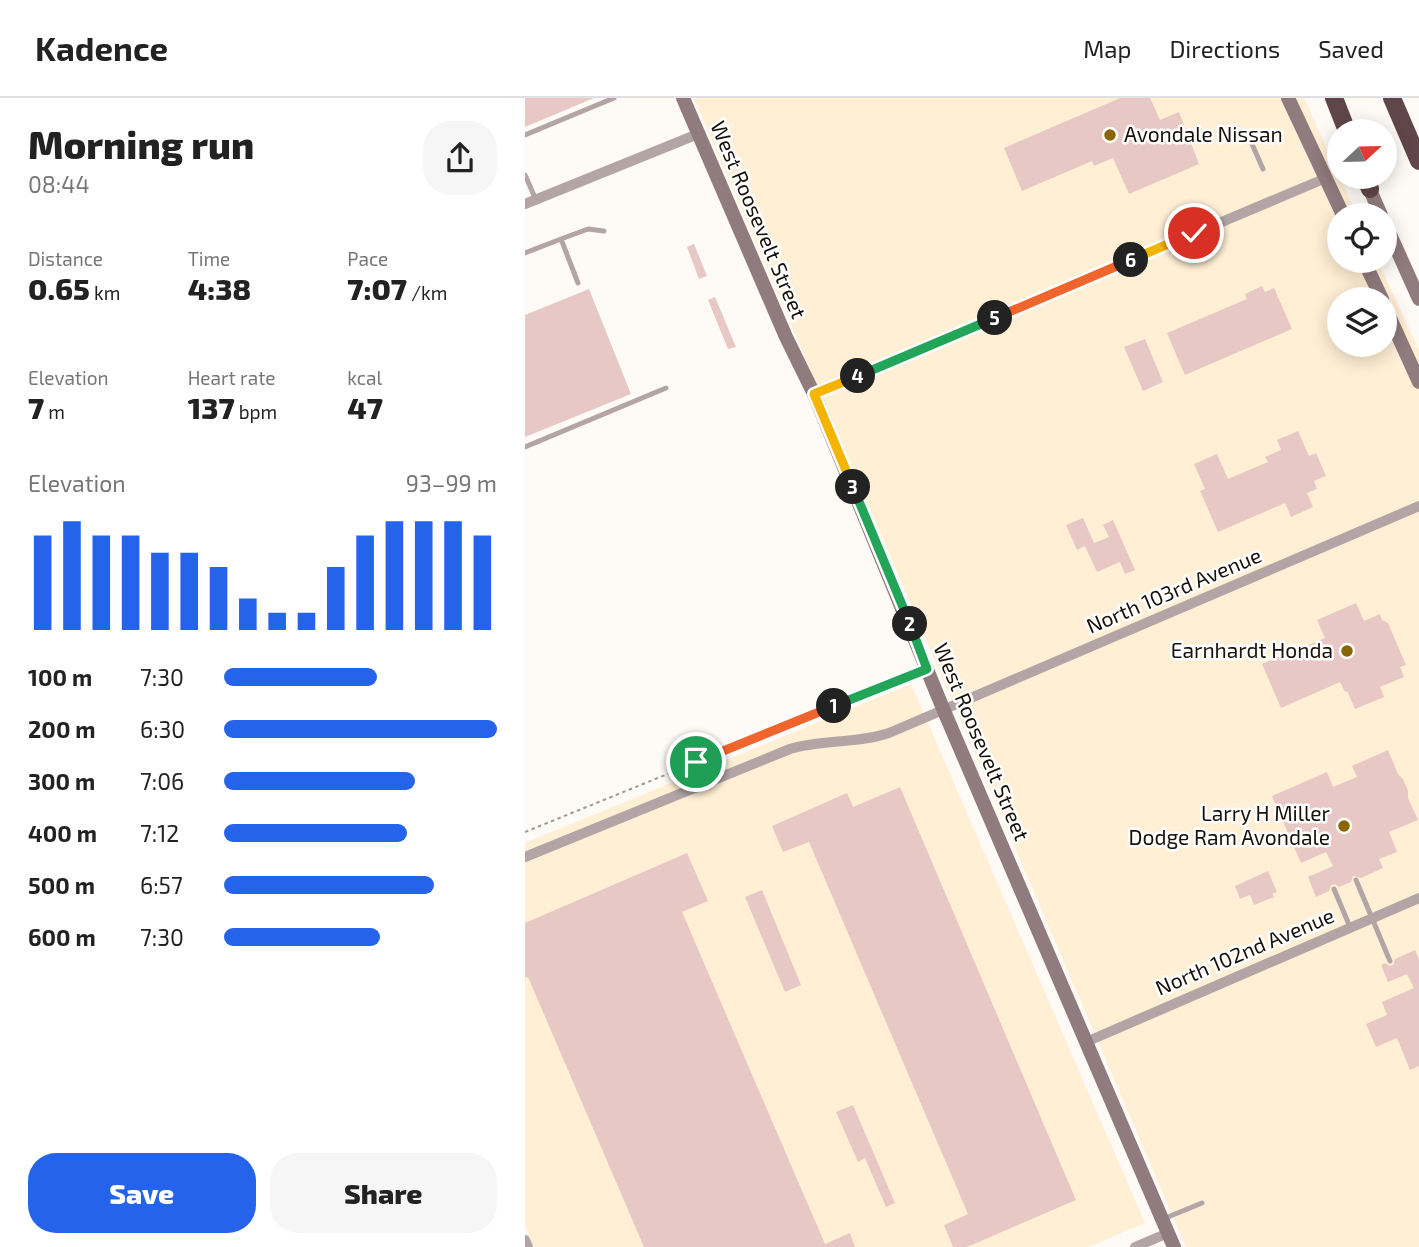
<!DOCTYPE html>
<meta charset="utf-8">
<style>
:root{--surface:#fff;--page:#f6f6f6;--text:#222;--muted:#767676;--line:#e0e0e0;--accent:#2563eb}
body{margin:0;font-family:"Exo 2",sans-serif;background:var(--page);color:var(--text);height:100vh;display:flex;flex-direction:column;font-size:26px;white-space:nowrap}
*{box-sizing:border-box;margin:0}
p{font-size:23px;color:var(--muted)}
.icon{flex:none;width:38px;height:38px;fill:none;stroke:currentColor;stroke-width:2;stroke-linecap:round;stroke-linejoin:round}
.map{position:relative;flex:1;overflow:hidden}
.drawer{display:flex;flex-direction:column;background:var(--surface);width:525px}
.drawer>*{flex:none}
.needle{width:46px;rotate:68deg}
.buttons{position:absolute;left:802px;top:21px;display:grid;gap:14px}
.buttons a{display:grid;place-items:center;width:70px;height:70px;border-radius:50%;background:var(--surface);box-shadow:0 4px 18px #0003;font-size:35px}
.pin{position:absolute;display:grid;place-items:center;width:60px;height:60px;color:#fff;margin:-30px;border:4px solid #fff;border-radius:50%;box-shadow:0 2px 7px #0007}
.km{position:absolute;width:35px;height:35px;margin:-18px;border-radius:50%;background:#222;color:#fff;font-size:19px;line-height:35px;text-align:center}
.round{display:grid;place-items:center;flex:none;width:74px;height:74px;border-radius:28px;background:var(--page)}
.head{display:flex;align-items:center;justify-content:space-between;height:119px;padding:0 28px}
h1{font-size:38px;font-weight:800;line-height:52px}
.figures{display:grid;grid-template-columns:repeat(3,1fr);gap:10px;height:119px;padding:7px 28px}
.figures div{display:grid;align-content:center}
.figures b{font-size:30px;font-weight:800}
.figures small{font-size:19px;font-weight:400}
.figures p{font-size:19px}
.chart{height:196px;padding:14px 28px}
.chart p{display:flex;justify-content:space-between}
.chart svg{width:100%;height:126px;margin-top:7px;stroke:var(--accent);stroke-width:6}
.action{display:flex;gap:14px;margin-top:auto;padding:14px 28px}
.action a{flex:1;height:80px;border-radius:28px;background:var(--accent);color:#fff;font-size:28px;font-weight:800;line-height:80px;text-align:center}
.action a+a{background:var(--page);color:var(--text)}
ul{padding:0 28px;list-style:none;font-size:23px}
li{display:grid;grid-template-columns:112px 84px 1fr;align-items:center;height:52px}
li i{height:18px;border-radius:9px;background:var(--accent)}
header{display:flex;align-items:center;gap:42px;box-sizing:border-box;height:98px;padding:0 35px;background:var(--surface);border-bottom:2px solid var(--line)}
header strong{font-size:33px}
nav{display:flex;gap:38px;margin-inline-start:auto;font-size:24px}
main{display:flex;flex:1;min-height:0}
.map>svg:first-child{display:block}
.built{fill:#ffefd5;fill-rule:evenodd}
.building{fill:#e8c8c4}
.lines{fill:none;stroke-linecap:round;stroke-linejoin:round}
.path{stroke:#9e9993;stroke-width:2;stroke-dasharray:3.5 3.5;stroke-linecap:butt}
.lane{stroke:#b3a5a6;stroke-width:5}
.street{stroke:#b3a5a6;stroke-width:10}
.secondary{stroke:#907b7e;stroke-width:14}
.highway{stroke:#60464a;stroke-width:18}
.split-1-casing{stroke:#fff;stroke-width:14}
.split-2-casing{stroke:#fff;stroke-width:14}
.split-3-casing{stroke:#fff;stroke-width:14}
.split-4-casing{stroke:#fff;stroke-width:14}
.split-5-casing{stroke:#fff;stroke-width:14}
.split-6-casing{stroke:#fff;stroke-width:14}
.split-7-casing{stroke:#fff;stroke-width:14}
.split-1{stroke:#f0652b;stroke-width:9}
.split-2{stroke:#22a559;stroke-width:9}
.split-3{stroke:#22a559;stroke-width:9}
.split-4{stroke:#f5b400;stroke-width:9}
.split-5{stroke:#22a559;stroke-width:9}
.split-6{stroke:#f0652b;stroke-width:9}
.split-7{stroke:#f5b400;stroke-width:9}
.poi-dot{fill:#896603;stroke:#fff;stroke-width:2.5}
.labels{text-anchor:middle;stroke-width:5;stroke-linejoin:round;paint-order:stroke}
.poi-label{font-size:21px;fill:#171209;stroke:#fff;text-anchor:end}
.street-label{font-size:21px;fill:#171209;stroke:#fff}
</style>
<header>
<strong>Kadence</strong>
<nav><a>Map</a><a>Directions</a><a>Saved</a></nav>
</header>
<main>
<section class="drawer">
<div class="head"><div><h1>Morning run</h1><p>08:44</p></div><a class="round"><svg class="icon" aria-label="share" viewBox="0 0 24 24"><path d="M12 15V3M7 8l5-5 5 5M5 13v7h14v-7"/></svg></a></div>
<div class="figures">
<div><p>Distance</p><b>0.65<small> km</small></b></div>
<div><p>Time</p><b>4:38</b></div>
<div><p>Pace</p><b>7:07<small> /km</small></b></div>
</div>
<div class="figures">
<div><p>Elevation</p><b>7<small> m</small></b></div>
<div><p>Heart rate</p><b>137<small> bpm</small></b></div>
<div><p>kcal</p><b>47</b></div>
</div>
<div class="chart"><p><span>Elevation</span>93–99 m</p>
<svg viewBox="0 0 160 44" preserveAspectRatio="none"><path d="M5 44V11M15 44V6M25 44V11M35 44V11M45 44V17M55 44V17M65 44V22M75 44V33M85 44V38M95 44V38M105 44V22M115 44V11M125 44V6M135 44V6M145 44V6M155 44V11"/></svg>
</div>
<ul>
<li><b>100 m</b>7:30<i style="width:56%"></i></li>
<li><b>200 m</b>6:30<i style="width:100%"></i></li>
<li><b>300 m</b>7:06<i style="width:70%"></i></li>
<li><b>400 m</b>7:12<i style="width:67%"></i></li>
<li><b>500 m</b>6:57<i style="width:77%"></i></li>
<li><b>600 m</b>7:30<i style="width:57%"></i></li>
</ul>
<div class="action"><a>Save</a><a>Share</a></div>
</section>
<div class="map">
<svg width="894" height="1149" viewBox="0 0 894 1149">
<rect width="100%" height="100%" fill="#fefaf5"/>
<path class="built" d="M 169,0 L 779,0 L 832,117 L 814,117 L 814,163 L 853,163 L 894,252 L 894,1149 L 661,1149 ZM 814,201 L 859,201 L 859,247 L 814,247 Z
M 386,586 L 620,1125 L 563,1149 L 9,1149 L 0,1128 L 0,745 Z"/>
<path class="building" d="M 0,0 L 69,0 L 0,29 Z
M 595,0 L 625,0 L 635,22 L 654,14 L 674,66 L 604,96 L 588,60 L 569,68 L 567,63 L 497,93 L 479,50 Z
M 169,146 L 182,178 L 174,181 L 162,149 Z
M 737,188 L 740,194 L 749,190 L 767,231 L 660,277 L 642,235 L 722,201 L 720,196 Z
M 64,191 L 106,296 L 0,339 L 0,217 Z
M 190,199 L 211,249 L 203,251 L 183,202 Z
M 620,241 L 638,284 L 618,293 L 599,249 Z
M 773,333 L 784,358 L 791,355 L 801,378 L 789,383 L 792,391 L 782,395 L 788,409 L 766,419 L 760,405 L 693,434 L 675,393 L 680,391 L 669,366 L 692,356 L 703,381 L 743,364 L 740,359 L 756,352 L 752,342 Z
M 558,420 L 569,445 L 584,439 L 578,427 L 588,422 L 610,472 L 600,476 L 595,464 L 572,474 L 560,448 L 552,452 L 541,427 Z
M 831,505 L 839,523 L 855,516 L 857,522 L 863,525 L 881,567 L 875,569 L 879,579 L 855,589 L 859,599 L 830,611 L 822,593 L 820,594 L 815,584 L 756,610 L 737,566 L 800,540 L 792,522 Z
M 863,652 L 873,676 L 878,681 L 883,693 L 883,700 L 893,722 L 864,734 L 872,754 L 854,761 L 858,770 L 836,780 L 828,778 L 826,784 L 814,789 L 810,786 L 806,787 L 804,793 L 791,799 L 783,779 L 808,768 L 801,754 L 776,765 L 747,698 L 802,674 L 808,689 L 832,679 L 827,668 Z
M 375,689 L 551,1102 L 442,1149 L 428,1149 L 419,1127 L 443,1116 L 284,744 L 258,754 L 247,728 L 322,695 L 328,709 Z
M 162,755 L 183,803 L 157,814 L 300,1146 L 325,1135 L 330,1149 L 119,1149 L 3,879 L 0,880 L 0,825 Z
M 743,773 L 752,794 L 747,796 L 749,799 L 729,807 L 725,797 L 715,801 L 710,788 Z
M 237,792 L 276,887 L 260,894 L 220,799 Z
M 890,852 L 894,861 L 894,968 L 885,972 L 872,940 L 851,949 L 841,926 L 862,917 L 857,904 L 889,890 L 882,876 L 863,884 L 856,867 L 860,865 L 864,868 L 868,867 L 870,861 Z
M 328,1007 L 370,1105 L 361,1109 L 340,1060 L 333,1064 L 311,1014 Z"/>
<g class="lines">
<path class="path" d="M 0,734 L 391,575"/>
<path class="lane" d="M 0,37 L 89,0
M 727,46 L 738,71
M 0,77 L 11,102
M 36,141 L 63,131 L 79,133
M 0,155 L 36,141 L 53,185
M 0,349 L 141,290
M 831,782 L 865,863
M 809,791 L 825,829
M 638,1121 L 677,1105"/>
<path class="street" d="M 0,106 L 173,36
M 289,296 L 801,80
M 0,759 L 265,651 C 298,641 331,646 364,635 L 894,408
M 561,944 L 894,800
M 0,1142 L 3,1149
M 610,1149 L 643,1135"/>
<path class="secondary" d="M 158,0 L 261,239 L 289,296 L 419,613 L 649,1149
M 763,0 L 818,117
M 841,83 L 856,117
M 859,123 L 894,201
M 839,163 L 857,201
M 859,207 L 894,284"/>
<path class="highway" d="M 809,0 L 822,33
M 867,0 L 894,63
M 840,79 L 845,91"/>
</g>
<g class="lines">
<g class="split-1-casing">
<path id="split-1" d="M 171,664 L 309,608"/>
</g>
<g class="split-2-casing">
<path id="split-2" d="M 309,608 L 402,571 L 385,526"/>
</g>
<g class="split-3-casing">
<path id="split-3" d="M 328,389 L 385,526"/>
</g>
<g class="split-4-casing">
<path id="split-4" d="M 328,389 L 289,296 L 333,278"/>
</g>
<g class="split-5-casing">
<path id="split-5" d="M 333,278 L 470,220"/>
</g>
<g class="split-6-casing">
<path id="split-6" d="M 470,220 L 606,162"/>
</g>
<g class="split-7-casing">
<path id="split-7" d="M 606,162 L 669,135"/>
</g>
<use href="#split-1" class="split-1"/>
<use href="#split-2" class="split-2"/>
<use href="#split-3" class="split-3"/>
<use href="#split-4" class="split-4"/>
<use href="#split-5" class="split-5"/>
<use href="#split-6" class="split-6"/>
<use href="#split-7" class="split-7"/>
</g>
<g class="poi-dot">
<circle cx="585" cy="37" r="7"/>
<circle cx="822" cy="553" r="7"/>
<circle cx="819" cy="728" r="7"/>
</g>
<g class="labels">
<g class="poi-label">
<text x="599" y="44" text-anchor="start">Avondale Nissan</text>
<text x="808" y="560">Earnhardt Honda</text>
<text x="805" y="723">Larry H Miller<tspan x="805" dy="24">Dodge Ram Avondale</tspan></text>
</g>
<g class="street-label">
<text transform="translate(233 122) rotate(67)" y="7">West Roosevelt Street</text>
<text transform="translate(649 493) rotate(-23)" y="7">North 103rd Avenue</text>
<text transform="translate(456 644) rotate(67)" y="7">West Roosevelt Street</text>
<text transform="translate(720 854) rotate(-23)" y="7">North 102nd Avenue</text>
</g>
</g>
</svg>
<div class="buttons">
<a><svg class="needle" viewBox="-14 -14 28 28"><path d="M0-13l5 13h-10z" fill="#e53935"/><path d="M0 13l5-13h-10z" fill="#767676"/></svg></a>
<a><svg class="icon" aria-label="locate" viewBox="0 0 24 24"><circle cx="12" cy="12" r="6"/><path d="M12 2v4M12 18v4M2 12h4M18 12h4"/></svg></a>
<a><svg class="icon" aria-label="layers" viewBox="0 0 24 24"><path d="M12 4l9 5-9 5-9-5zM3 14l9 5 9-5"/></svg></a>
</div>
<div class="pin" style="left:171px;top:664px;background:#1e9e55"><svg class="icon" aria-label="arrive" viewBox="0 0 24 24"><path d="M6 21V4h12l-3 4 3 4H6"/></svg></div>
<div class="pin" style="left:669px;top:135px;background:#d93025"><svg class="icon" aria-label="check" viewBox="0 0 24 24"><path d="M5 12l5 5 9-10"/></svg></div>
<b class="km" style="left:309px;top:608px">1</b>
<b class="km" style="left:385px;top:526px">2</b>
<b class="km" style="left:328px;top:389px">3</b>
<b class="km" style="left:333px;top:278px">4</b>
<b class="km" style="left:470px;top:220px">5</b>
<b class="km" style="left:606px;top:162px">6</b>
</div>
</main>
